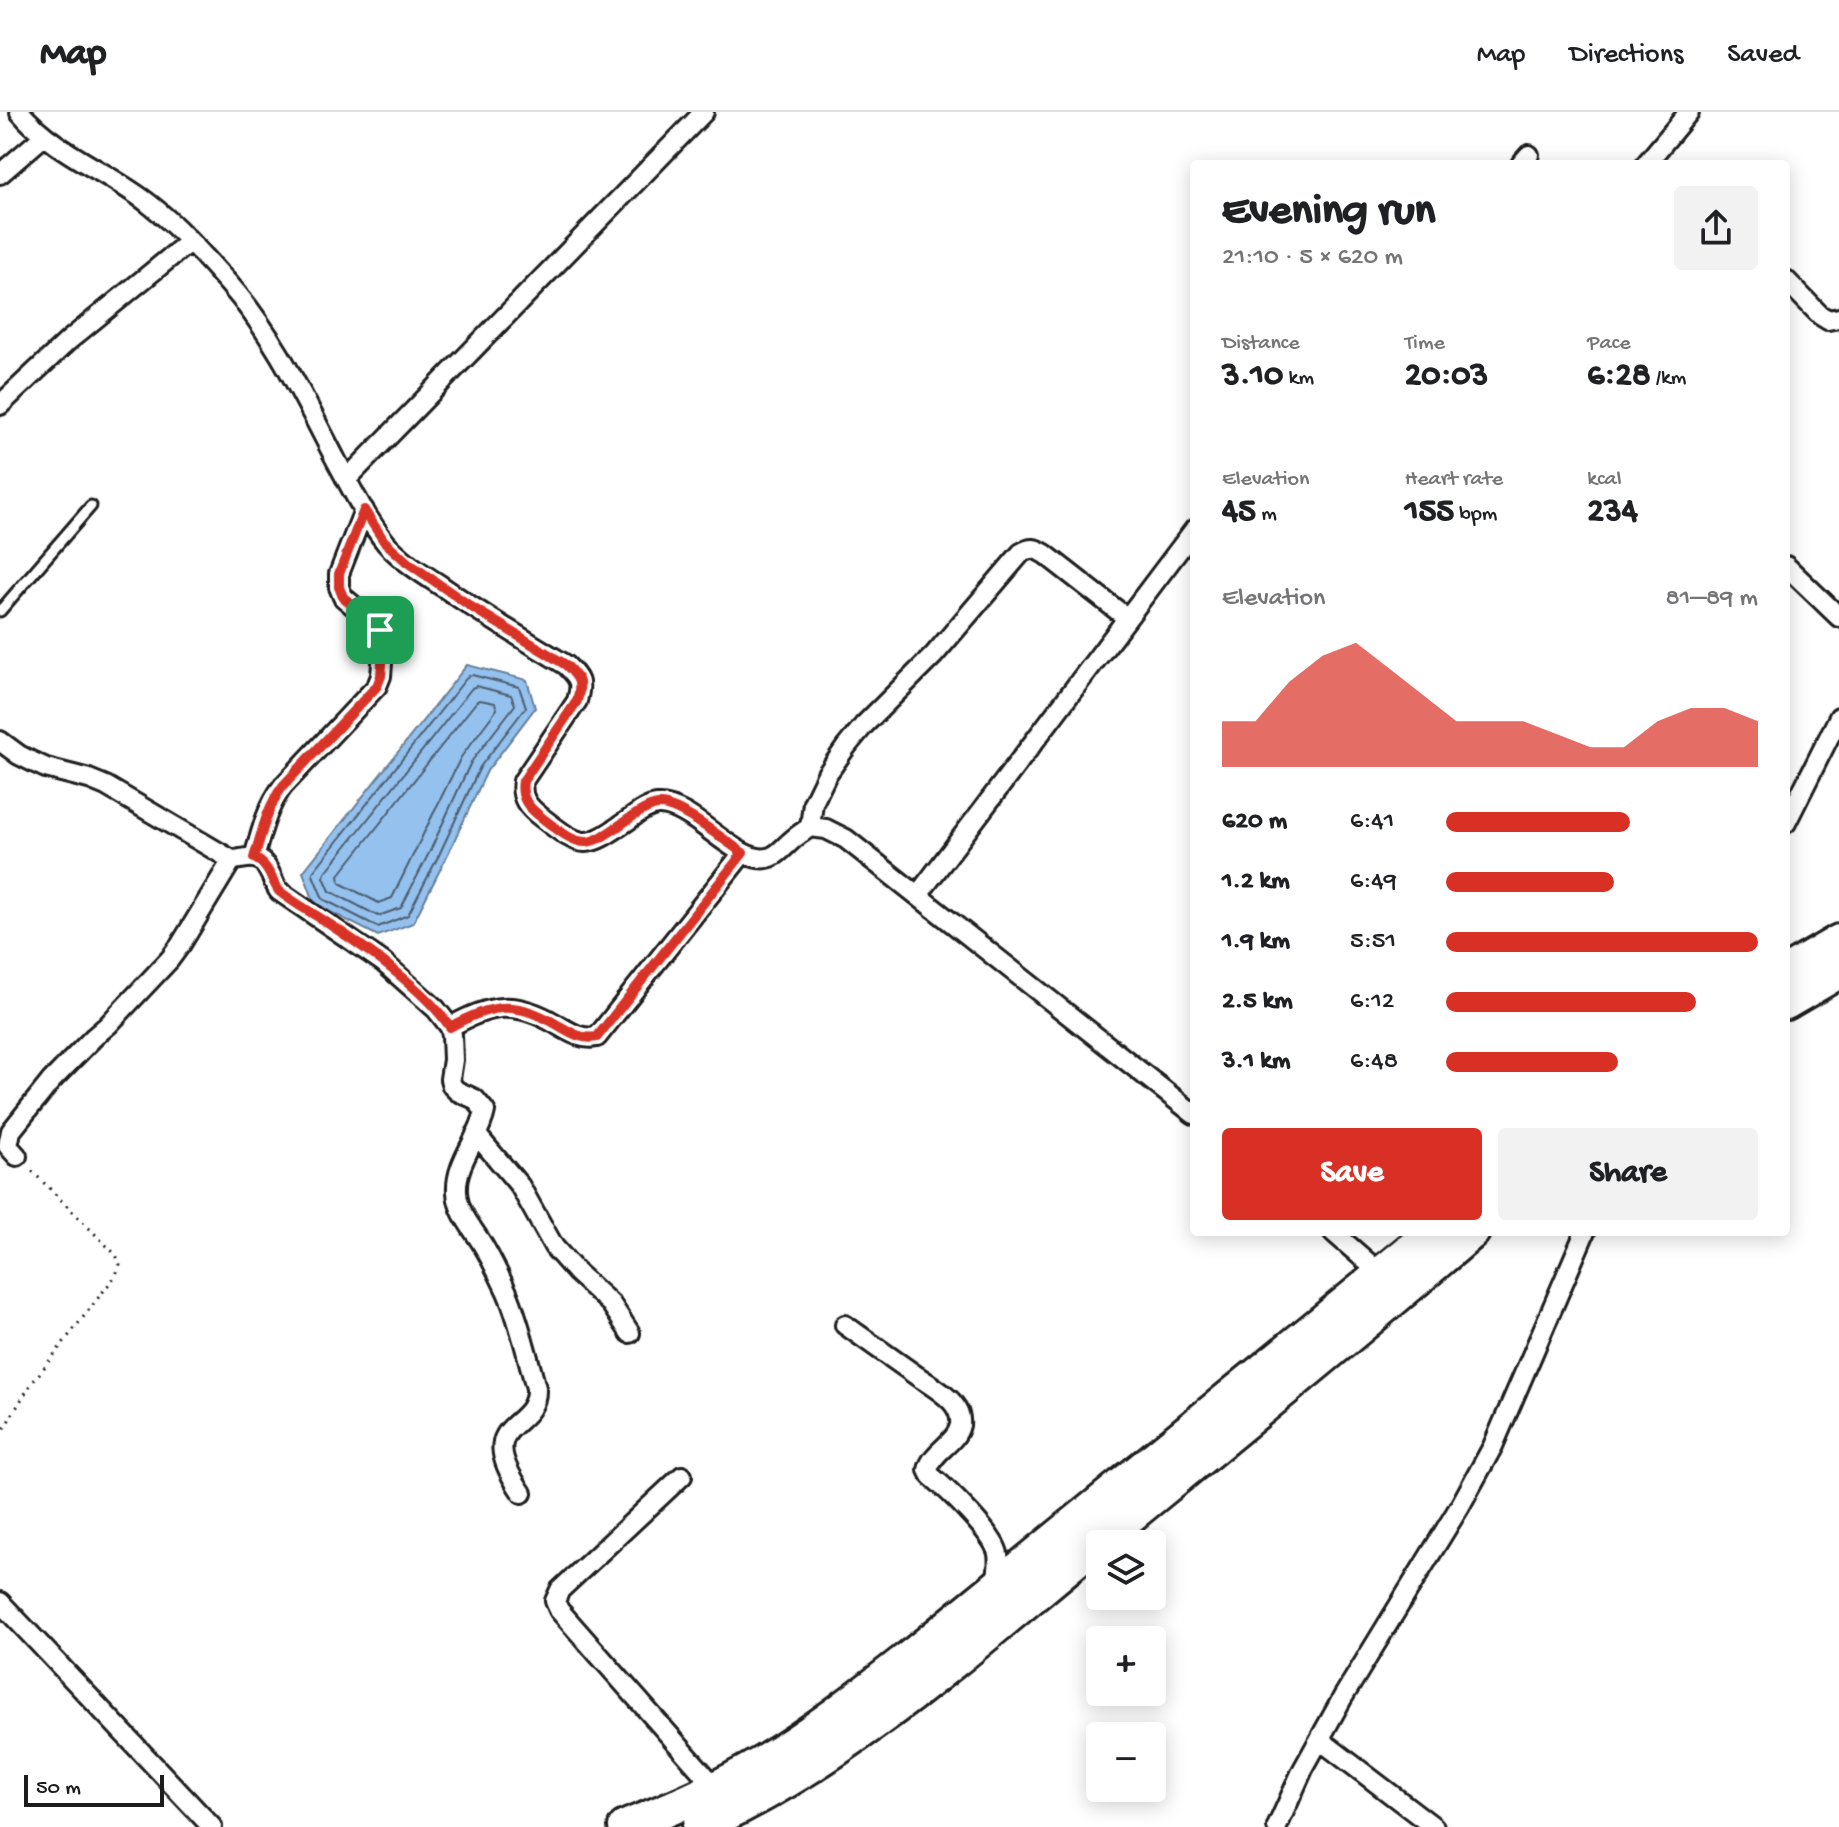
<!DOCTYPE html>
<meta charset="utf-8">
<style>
:root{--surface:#fff;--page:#f2f2f2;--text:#202124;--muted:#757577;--line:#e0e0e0;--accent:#d93025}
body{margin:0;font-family:"Gochi Hand",sans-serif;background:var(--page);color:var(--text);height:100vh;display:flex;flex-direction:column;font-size:30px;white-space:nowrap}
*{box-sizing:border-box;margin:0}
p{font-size:26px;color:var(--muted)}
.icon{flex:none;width:44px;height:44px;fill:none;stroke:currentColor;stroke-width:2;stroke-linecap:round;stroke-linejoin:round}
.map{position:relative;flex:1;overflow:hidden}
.side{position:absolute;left:1190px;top:48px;width:600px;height:1076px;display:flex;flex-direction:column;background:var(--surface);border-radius:8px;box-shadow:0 4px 20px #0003}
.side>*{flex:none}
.tools{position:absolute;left:1086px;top:1418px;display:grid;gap:16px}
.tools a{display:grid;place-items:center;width:80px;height:80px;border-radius:8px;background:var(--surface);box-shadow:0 4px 20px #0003;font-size:40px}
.scale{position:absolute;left:24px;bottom:20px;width:140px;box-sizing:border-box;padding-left:8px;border:4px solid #1c1c1c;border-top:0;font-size:22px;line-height:28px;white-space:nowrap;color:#1c1c1c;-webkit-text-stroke:6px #fff;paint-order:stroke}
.pin{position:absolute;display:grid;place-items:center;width:68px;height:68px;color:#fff;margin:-34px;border-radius:16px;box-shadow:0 4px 12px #0006}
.round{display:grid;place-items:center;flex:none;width:84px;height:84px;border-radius:8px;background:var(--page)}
.summary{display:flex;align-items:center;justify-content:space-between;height:136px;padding:0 32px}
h1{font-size:44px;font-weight:700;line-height:60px}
.figures{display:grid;grid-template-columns:repeat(3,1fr);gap:12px;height:136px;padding:8px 32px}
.figures div{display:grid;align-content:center}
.figures b{font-size:34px;font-weight:700}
.figures small{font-size:22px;font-weight:400}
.figures p{font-size:22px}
.chart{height:224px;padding:16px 32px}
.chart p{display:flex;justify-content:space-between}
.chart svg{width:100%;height:144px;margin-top:8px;fill:var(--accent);opacity:.7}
.cta{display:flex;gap:16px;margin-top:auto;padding:16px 32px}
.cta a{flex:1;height:92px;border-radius:8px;background:var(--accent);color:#fff;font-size:32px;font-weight:700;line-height:92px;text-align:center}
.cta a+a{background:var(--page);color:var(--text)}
ul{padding:0 32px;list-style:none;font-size:26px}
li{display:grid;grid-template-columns:128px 96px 1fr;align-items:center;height:60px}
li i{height:20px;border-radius:10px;background:var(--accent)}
header{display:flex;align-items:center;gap:48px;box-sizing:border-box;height:112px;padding:0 40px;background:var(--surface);border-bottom:2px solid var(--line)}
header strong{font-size:38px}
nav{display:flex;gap:44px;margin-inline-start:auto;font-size:28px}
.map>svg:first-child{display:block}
.water{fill:#95c1ee;stroke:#657f9a;stroke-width:2}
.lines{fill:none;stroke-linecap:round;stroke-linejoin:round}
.shore{stroke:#4c5e70;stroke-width:2}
.lane-casing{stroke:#1c1c1c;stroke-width:15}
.street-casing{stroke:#1c1c1c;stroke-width:24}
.highway-casing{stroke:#1c1c1c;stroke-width:38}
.path{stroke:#1c1c1c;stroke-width:3;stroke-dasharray:2 6;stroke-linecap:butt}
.lane{stroke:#fff;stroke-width:9}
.street{stroke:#fff;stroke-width:18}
.highway{stroke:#fff;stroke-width:32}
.route-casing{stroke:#fff;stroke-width:16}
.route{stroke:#d93025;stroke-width:10}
</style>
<header>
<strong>Map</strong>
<nav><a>Map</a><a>Directions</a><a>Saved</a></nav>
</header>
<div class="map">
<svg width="1839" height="1715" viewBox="0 0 1839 1715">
<rect width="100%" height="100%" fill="#fff"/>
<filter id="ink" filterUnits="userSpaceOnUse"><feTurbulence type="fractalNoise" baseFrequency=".0125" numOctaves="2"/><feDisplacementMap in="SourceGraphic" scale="16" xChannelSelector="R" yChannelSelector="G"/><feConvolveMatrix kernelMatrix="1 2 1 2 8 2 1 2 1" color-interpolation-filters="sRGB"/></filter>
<g filter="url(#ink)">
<path class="water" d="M 467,553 L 527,568 L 535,596 L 487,659 L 446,746 L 413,811 L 378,824 L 315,792 L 303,760 Z"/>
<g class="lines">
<path class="shore" d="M 472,563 L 519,575 L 526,595 L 480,655 L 439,743 L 408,803 L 378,815 L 323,787 L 313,763 L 313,760 L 468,564 Z
M 476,574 L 511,583 L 515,593 L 471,650 L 430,739 L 401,796 L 378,804 L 330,779 L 324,765 L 325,761 L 472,576 Z
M 480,588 L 495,591 L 497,597 L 461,645 L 392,786 L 379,791 L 340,771 L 339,763 L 477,589 Z"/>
<g class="lane-casing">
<path id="lane" d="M 0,499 L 91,394"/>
</g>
<g class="street-casing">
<path id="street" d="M 20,0 C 55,41 105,58 148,91 C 178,114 204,144 229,172 C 275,224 304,287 336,348 C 351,376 366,406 386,431 C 402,449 423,462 443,475 C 483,503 525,528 566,553 C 580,567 582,570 577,589 L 523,669 C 520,686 528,695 541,705 C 584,738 585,738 630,707 C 638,701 647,694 657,693 C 693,690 738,757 771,745 C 779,742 784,735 790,730 C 796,724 803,720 810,715 L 826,717 L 846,727 L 1194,1002
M 1521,52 L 1529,43
M 1646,52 L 1689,0
M 0,62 L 44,24
M 1786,168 L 1820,203 L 1828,208 L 1839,206
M 0,293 L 68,229 L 189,130
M 347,367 L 704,0
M 1786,454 L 1839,505
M 0,629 L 19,643 L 33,650 L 46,656 L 89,667 L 106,674 L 232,748 C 239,748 247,745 254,746 C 268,747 272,770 279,779 L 383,850 L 436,897 L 450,915 L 452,923 L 453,948 L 450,967 L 452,974 L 457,979 L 475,987 L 485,999 C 480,1026 455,1050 457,1080 C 458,1100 471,1114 481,1130 C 491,1146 499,1163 507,1180 C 520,1210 527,1244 536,1276 C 538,1321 470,1306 522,1381
M 1786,711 L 1839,605
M 810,715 L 813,691 L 827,662 L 846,635 L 864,613 L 934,543 L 1021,441 C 1031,435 1035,436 1045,442 L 1127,506
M 254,746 C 261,720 267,695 283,674 L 377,574 L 381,564 L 384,526 L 374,511 L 343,485 L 339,475 L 339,462 L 364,398
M 918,783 L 1194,418
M 450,915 C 490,892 515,888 556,912 C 570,920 581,928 597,925 L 743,741
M 476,1022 L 520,1074 L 554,1135 L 577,1161 L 611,1192 L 630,1221
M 17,1044 L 8,1034 L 11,1019 L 51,969 L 94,925 L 108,913 L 170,847 L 181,832 L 232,748
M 1333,1120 L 1380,1161
M 845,1213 C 869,1230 893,1247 917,1264 C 929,1272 943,1280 952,1290 C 958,1297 961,1305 960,1313 C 956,1332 932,1339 928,1358 L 931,1364 C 947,1377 995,1423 998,1442 C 1000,1453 997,1465 995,1475
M 682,1364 L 560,1478 L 555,1489 L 559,1498 L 715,1675
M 0,1490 L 212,1715
M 1320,1628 L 1434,1715
M 1277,1715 L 1303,1657 L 1343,1585 L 1460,1394 L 1493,1334 L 1585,1120"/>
</g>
<g class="highway-casing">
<path id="highway" d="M 1786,860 L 1839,829
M 1786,891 L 1839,860
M 625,1715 C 672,1696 720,1676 763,1650 C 818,1617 867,1578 917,1539 L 1432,1120
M 699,1715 C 841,1652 959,1545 1078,1447 C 1210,1339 1343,1232 1473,1120"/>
</g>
<path class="path" d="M 0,1323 L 29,1275 L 116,1163 L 120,1152 L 116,1143 L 28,1055"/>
<use href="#lane" class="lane"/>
<use href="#street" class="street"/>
<use href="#highway" class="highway"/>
</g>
</g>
<g class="lines" filter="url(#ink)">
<g class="route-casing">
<path id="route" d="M 364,398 L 384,429 L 407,450 L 473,496 L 566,553 C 580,567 582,570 577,589 L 523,669 C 520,686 528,695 541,705 C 584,739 586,737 630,706 C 639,701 647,694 658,693 C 678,691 724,728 743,741 L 597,925 C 581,928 570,920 556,912 C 515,888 491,892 450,915 C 424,876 366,836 326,810 C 311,800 294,791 279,779 C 271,767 268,752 254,746 C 262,720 267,695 283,674 L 377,574 L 381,564 L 384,526 L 374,511 L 343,485 L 339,475 L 339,462 Z"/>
</g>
<use href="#route" class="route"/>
</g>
</svg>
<div class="tools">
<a><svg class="icon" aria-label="layers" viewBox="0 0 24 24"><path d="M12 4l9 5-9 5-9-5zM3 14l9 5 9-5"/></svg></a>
<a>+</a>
<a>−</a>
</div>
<div class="scale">50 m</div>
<div class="pin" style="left:380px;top:518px;background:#1e9e55"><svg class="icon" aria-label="arrive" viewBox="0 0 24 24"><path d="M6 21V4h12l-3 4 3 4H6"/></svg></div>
<section class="side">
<div class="summary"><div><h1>Evening run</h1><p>21:10 · 5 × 620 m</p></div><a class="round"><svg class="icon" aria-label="share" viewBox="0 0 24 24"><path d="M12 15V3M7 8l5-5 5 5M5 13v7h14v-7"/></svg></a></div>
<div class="figures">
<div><p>Distance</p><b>3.10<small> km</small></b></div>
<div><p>Time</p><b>20:03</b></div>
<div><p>Pace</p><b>6:28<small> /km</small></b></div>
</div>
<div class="figures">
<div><p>Elevation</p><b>45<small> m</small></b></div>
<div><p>Heart rate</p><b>155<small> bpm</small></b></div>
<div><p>kcal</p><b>234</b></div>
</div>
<div class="chart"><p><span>Elevation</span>81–89 m</p>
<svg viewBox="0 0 160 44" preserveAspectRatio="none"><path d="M0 44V30L10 30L20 18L30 10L40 6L50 14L60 22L70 30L80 30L90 30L100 34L110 38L120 38L130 30L140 26L150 26L160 30V44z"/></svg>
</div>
<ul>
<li><b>620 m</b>6:41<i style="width:59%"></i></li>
<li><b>1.2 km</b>6:49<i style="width:54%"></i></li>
<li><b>1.9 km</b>5:51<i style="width:100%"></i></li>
<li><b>2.5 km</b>6:12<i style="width:80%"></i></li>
<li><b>3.1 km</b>6:48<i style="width:55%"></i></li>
</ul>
<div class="cta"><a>Save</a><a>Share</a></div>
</section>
</div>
